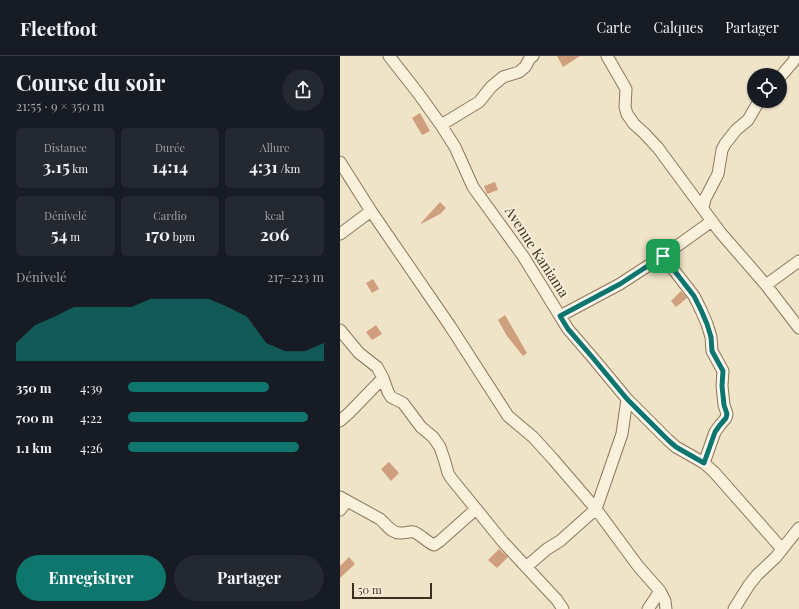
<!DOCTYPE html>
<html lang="fr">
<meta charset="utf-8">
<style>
:root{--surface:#171b24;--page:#242831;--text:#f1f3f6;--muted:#9ea1a6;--line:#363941;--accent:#0f766e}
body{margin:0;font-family:"Playfair Display",serif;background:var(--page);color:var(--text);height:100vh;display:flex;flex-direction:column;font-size:15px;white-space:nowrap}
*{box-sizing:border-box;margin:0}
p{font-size:13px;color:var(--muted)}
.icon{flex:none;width:22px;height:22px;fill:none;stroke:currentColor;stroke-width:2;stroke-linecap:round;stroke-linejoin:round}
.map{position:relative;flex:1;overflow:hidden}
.drawer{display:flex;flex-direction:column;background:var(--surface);width:340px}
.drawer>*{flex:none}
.controls{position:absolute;left:407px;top:12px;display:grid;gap:8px}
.controls a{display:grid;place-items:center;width:40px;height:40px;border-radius:50%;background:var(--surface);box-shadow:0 1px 3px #0004;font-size:20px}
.scale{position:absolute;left:12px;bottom:10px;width:80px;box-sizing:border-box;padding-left:4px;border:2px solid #3d2e20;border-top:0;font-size:11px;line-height:14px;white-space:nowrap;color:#3d2e20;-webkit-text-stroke:3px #f7eed8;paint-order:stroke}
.pin{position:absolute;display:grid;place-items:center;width:34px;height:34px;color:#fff;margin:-17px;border-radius:8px;box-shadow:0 2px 6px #0006}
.round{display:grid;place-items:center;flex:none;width:42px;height:42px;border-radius:21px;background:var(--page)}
.overview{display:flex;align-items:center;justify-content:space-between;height:68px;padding:0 16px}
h1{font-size:22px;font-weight:700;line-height:30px}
.stats{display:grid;grid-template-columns:repeat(3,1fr);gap:6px;height:68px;padding:4px 16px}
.stats div{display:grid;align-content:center;border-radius:6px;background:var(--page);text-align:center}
.stats b{font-size:17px;font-weight:700}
.stats small{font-size:11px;font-weight:400}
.stats p{font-size:11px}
.chart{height:112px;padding:8px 16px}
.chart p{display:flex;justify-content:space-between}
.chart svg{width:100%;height:72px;margin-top:4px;fill:var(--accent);opacity:.7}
.cta{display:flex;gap:8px;margin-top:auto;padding:8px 16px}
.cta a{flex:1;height:46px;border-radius:24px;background:var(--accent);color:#fff;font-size:16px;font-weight:700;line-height:46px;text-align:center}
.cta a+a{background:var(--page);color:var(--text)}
ul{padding:0 16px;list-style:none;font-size:13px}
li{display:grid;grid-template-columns:64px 48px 1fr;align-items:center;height:30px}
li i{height:10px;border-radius:5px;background:var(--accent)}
header{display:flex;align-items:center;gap:24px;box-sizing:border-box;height:56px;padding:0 20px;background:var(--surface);border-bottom:1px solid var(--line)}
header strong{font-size:19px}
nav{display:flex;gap:22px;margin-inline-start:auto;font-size:14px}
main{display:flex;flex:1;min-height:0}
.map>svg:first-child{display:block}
.building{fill:#cf9f7d}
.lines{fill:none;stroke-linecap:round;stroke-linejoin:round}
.minor-casing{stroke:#8d765c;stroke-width:13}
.minor{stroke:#faf1dc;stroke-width:11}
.route-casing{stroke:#fff;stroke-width:8}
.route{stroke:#0f766e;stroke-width:5}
.labels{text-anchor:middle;stroke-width:4;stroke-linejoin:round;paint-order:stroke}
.street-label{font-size:14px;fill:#3d2e20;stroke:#f7eed8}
</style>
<header>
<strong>Fleetfoot</strong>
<nav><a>Carte</a><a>Calques</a><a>Partager</a></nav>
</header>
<main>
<section class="drawer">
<div class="overview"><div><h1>Course du soir</h1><p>21:55 · 9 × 350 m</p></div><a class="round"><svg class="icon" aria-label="share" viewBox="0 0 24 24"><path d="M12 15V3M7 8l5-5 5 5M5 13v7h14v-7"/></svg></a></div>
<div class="stats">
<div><p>Distance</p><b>3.15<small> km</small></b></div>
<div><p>Durée</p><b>14:14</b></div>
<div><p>Allure</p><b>4:31<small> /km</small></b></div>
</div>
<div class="stats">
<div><p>Dénivelé</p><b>54<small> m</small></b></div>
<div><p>Cardio</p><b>170<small> bpm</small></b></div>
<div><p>kcal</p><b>206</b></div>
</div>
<div class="chart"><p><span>Dénivelé</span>217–223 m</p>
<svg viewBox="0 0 160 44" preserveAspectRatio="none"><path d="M0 44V33L10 22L20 17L30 11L40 11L50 11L60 11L70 6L80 6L90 6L100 6L110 11L120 17L130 33L140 38L150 38L160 33V44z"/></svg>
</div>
<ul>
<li><b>350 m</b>4:39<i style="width:72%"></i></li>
<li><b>700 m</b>4:22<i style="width:92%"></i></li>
<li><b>1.1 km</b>4:26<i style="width:87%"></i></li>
</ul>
<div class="cta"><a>Enregistrer</a><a>Partager</a></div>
</section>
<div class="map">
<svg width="459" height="553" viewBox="0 0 459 553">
<rect width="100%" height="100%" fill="#f0e4c8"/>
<path class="building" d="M 217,0 L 240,0 L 223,11 Z
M 80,57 L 90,75 L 82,79 L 72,62 Z
M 155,126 L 158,134 L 147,138 L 144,130 Z
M 100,146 L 106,152 L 100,158 L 81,168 L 81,167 Z
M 33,223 L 39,233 L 32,237 L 26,227 Z
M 341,235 L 347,242 L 336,251 L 331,245 Z
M 165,259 L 187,297 L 183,300 L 167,280 L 158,264 Z
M 36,269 L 42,278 L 32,284 L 26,276 Z
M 49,406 L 59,417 L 51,425 L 41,413 Z
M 159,493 L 168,501 L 157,512 L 148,504 Z
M 9,501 L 15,508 L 0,522 L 0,510 Z"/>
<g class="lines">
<g class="minor-casing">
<path id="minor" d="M 49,0 L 78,37 L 101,69 L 115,91 L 133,131 L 183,200 L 228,273 L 253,302 L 287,343 L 328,384 L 336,391 L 364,407 L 374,416 L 442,493
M 267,0 L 286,33 L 285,51 L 287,58 L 294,68 L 304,77 L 318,92 L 380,176 L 426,229 L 459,272
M 440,21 L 453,6 L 456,0
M 101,69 L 139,46 L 151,31 L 163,21 L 179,16 L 185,11 L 190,2 L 193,0
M 0,106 L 31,155 L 110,270 L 168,360 L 193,381 L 213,403 L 256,453 L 298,510 L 320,535 L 325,545 L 326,553
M 363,152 L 365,143 L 378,118 L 382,94 L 385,88 L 396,74 L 408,64 L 419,45
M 0,178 L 31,155
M 323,200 L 354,240 L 361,254 L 367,268 L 371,281 L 372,295 L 383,315 L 382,330 L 384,349 L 387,358 L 386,362 L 380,369 L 375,376 L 364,407
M 426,229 L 459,205
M 220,260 L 280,228 L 323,200 L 372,165
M 0,274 L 19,297 L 37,311 L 43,322 L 48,336 L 51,341 L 63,347 L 81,371 L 93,381 L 100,391 L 105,406 L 108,417 L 111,422 L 163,486 L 217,544 L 223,553
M 0,365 L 9,357 L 43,322
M 0,441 L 40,463 C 47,469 52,478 61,477 C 66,477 70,475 74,476 C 81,479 87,486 94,489 L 100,485 L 136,453
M 0,454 L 7,445
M 186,511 L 207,493 L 220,485 L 256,453 L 282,378 L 287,343
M 308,553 L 320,535
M 394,553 L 409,529 L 417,519 L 436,501 L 459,472"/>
</g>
<use href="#minor" class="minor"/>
</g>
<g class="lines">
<g class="route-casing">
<path id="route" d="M 323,200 L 354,240 L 361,254 L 367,268 L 371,281 L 372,295 L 383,315 L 382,330 L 384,349 L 387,358 L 386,362 L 380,369 L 375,376 L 364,407 L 336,391 L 328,384 L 287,343 L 253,302 L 228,273 L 220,260 L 280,228 Z"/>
</g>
<use href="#route" class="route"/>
</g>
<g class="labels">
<g class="street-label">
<text transform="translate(197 196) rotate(57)" y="5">Avenue Kaniama</text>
</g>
</g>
</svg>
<div class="controls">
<a><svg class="icon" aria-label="locate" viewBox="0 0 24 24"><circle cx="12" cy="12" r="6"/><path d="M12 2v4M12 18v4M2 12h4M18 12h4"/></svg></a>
</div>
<div class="scale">50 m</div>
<div class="pin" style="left:323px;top:200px;background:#1e9e55"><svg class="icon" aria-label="arrive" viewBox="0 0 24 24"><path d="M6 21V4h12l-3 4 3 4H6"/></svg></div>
</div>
</main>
